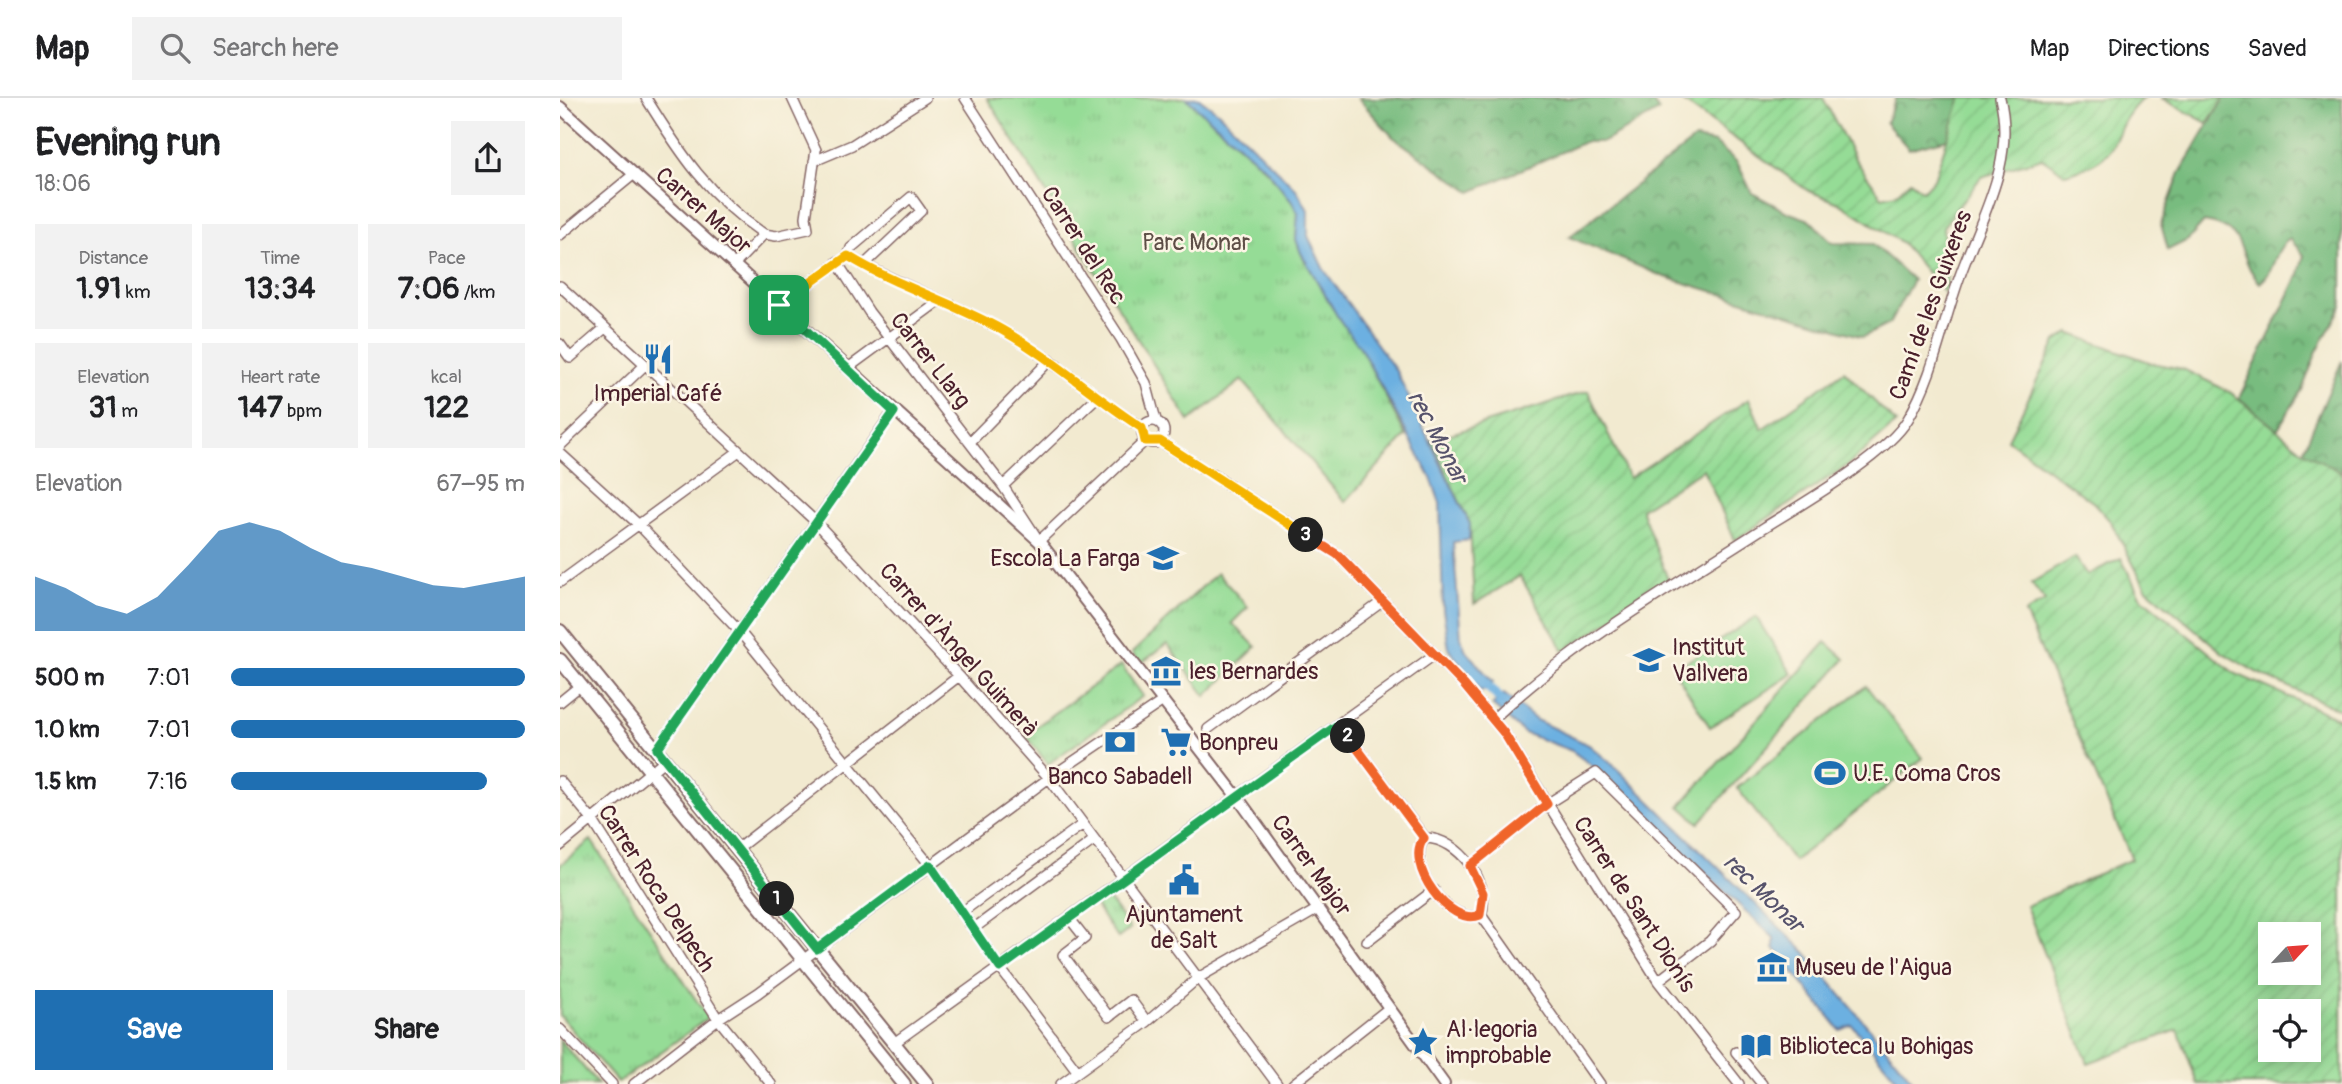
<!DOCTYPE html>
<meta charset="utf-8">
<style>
:root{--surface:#fff;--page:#f2f2f2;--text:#202124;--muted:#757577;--line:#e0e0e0;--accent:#1f6fb2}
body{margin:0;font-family:Pangolin,sans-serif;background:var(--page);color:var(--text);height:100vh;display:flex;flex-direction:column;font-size:26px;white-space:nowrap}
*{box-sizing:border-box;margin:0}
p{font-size:23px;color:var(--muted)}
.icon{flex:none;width:38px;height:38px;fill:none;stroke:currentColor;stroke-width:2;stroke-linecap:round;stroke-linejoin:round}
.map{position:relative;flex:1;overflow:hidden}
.sheet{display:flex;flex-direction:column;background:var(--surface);width:560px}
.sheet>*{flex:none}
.needle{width:46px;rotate:64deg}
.controls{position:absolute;left:1698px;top:824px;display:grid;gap:14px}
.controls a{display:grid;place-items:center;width:63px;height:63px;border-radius:0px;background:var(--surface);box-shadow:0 4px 18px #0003;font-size:35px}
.pin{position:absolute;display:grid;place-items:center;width:60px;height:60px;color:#fff;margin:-30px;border-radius:14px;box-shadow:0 4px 10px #0006}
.km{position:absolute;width:35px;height:35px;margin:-18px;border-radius:50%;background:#222;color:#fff;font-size:19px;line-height:35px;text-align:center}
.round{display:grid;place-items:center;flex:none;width:74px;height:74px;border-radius:0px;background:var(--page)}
.overview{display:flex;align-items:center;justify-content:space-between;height:119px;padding:0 35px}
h1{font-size:38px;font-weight:800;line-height:52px}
.figures{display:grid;grid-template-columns:repeat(3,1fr);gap:10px;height:119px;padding:7px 35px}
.figures div{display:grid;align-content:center;border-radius:0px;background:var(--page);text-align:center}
.figures b{font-size:30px;font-weight:800}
.figures small{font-size:19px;font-weight:400}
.figures p{font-size:19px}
.chart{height:196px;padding:14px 35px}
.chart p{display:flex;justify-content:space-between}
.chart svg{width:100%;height:126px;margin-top:7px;fill:var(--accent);opacity:.7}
.action{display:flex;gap:14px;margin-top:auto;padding:14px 35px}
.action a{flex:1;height:80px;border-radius:0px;background:var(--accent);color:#fff;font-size:28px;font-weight:800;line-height:80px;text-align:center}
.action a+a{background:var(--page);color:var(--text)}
ul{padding:0 35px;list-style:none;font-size:23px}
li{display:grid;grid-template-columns:112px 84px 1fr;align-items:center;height:52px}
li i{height:18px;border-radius:9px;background:var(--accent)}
header{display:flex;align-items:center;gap:42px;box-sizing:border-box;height:98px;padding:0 35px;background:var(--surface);border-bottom:2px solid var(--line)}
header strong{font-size:33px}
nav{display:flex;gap:38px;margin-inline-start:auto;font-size:24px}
.search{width:490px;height:63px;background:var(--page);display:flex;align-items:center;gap:18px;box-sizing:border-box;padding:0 24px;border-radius:0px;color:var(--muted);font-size:26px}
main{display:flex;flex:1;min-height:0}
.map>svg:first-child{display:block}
.grass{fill:url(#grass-tufts);stroke:#707e60;stroke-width:2}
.forest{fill:url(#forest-crowns);stroke:#616e55;stroke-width:2}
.garden{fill:url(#garden-furrows);stroke:#707e60;stroke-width:2;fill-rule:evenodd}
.pitch{fill:#95dc96;stroke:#707e60;stroke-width:2}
.water{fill:#6cb0e1;stroke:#5b6886;stroke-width:2}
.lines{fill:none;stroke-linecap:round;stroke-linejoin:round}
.canal{stroke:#6cb0e1;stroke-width:10}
.minor-casing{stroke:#856665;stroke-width:12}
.tertiary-casing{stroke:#856665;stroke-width:14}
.secondary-casing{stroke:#856665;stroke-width:16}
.minor{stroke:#fff;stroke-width:9}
.tertiary{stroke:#fff;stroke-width:10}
.secondary{stroke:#fff;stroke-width:12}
.split-1-casing{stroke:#fff;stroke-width:14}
.split-2-casing{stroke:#fff;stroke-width:14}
.split-3-casing{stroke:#fff;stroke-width:14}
.split-4-casing{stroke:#fff;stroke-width:14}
.split-1{stroke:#22a559;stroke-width:9}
.split-2{stroke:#22a559;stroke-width:9}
.split-3{stroke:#f0652b;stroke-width:9}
.split-4{stroke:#f5b400;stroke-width:9}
.labels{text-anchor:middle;stroke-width:5;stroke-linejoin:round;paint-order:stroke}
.street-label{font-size:23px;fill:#4a1f2b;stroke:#fcf5e5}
.park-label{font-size:23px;fill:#5d4e46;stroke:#fcf5e5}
.poi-label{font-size:23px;fill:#4a1f2b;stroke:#fcf5e5;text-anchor:start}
.water-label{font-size:24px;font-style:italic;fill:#56526b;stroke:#fcf5e5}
</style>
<header>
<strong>Map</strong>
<div class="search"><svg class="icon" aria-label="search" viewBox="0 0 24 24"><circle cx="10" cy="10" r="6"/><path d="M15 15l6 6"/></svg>Search here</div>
<nav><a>Map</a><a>Directions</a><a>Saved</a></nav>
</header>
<main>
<section class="sheet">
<div class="overview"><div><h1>Evening run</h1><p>18:06</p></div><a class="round"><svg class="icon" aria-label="share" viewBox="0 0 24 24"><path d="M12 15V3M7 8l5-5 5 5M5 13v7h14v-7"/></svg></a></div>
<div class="figures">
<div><p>Distance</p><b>1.91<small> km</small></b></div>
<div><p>Time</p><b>13:34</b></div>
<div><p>Pace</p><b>7:06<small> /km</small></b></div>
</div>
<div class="figures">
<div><p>Elevation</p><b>31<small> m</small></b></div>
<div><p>Heart rate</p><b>147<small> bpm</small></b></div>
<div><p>kcal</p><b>122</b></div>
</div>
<div class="chart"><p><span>Elevation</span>67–95 m</p>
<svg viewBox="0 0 160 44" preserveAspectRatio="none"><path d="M0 44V25L10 29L20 35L30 38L40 32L50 21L60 9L70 6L80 9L90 15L100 20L110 22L120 25L130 28L140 29L150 27L160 25V44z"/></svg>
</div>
<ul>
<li><b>500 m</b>7:01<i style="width:100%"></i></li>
<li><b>1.0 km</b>7:01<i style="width:100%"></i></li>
<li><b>1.5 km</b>7:16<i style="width:87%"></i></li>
</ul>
<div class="action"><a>Save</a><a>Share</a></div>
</section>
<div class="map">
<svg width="1782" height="986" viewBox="0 0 1782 986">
<defs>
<pattern id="grass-tufts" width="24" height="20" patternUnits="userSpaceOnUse" patternTransform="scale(1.75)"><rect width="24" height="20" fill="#95dc96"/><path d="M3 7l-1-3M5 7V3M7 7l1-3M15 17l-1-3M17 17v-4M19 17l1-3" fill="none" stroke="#82bc81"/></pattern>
<pattern id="forest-crowns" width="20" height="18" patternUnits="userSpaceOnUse" patternTransform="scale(1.75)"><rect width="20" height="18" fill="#78bc7f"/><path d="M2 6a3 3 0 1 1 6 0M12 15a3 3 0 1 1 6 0" fill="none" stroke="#649868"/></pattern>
<pattern id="garden-furrows" width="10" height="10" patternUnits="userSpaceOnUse" patternTransform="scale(1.75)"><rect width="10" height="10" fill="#95dc96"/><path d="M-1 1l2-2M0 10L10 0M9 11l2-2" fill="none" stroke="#82bc81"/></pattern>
</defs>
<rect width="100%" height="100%" fill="#fcf5e5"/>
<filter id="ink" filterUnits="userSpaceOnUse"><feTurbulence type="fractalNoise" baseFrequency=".0143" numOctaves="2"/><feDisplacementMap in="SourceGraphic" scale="14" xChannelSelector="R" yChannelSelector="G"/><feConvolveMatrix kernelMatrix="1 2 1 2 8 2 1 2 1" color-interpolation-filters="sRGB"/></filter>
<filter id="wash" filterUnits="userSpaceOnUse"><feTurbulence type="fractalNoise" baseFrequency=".00686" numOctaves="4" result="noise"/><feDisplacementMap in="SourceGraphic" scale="28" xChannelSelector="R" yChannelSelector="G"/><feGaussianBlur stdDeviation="1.57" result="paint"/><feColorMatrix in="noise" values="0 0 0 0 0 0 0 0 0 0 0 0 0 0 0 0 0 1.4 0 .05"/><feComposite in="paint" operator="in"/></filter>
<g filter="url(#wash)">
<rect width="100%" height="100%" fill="#f2ead0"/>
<path class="grass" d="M 427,0 L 626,0 L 707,73 L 732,104 L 738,115 L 736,141 L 741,155 L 779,221 L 800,249 L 846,338 L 785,404 L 682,282 L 629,323 Z
M 657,475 L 688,509 L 672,525 L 696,549 L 646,598 L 607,546 L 580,566 L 572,555 Z
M 561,567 L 583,598 L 488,666 L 465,637 Z
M 31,742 L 148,920 L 58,985 L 0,918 L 0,767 Z
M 545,796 L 570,831 L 558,840 L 533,805 Z
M 0,942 L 38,986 L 0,986 Z"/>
<path class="forest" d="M 798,0 L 1090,0 L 1099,13 L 1043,44 L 1024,44 L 911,94 L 833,39 Z
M 1336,0 L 1401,0 L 1388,41 L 1349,51 L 1326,25 Z
M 1664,0 L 1782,0 L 1782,208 L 1757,253 L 1742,292 L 1717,332 L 1679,300 L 1739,176 L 1744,157 L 1730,141 C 1713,151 1716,173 1700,185 C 1677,162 1690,130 1644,124 L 1628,142 L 1608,152 L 1601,126 L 1620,75 Z
M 1135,41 L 1155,45 L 1177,64 L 1192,95 L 1227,114 L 1250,122 L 1272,145 L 1313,146 L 1353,182 L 1329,226 L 1303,239 L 1102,178 L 1009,139 Z
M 1782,263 L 1782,375 L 1743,353 Z"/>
<path class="garden" d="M 1118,0 L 1263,0 L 1295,61 L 1322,99 L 1336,96 L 1350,83 L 1363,93 L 1374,81 L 1401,0 L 1583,0 C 1543,37 1571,59 1505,76 L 1482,60 L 1421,79 L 1383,129 L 1387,186 L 1384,195 L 1342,145 L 1279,105 L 1247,92 Z
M 1601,0 L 1664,0 L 1647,25 Z
M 1509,235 L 1592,265 L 1623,271 L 1670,294 L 1743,353 L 1782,375 L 1782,613 L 1698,575 L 1663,555 L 1586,490 L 1551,424 L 1534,405 L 1448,342 L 1496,244 Z
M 1284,273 L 1336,325 L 1288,367 L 1175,442 L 1143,371 L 1081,411 L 1109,484 L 1004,553 L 960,478 L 914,506 L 910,426 L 871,342 L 1028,293 L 1069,380 L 1189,301 L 1202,331 Z
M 1515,459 L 1527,477 L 1561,460 L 1580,498 L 1674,575 L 1782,622 L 1782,986 L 1638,986 L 1618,932 L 1528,965 L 1466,808 L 1572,761 L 1465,515 L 1485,503 L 1471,485 ZM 1710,836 L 1748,836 L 1748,875 L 1710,875 ZM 1710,914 L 1748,914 L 1748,952 L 1710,952 Z"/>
<path class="pitch" d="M 1196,519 L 1232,576 L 1150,629 L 1114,572 Z
M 1266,544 L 1285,561 L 1139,725 L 1120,708 Z
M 1306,588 L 1363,660 L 1234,763 L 1177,690 Z"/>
<path class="water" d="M 626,0 L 639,0 L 658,14 L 737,92 L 748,112 L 748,138 L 763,170 L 836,273 L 910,426 L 909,442 L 893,444 L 901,540 L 906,553 L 933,584 L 921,594 L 889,551 L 883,512 L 880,405 L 871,380 L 800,249 L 779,221 L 741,155 L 736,141 L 738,115 L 732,104 L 707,72 Z
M 944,596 L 976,622 L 1029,647 L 1054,668 L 1245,854 L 1356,986 L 1341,986 L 1292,927 L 1280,932 L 1214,850 L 1214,840 L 1031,667 L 1012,653 L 964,635 L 932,607 Z"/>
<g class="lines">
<path class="canal" d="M 919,580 L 950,611"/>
</g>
</g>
<g filter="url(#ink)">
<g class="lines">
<g class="minor-casing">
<path id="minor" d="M 86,0 C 120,55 149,99 204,136
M 405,0 L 561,241 L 586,285 L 596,322
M 254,63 L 292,47 L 365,0
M 0,137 L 73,77
M 288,158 C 337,187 392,204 442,232 C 492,260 534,299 582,330
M 277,164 L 309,214 L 443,388 L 479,443 L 585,343
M 175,166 L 204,136 L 216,138 L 248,131 L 246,119 L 256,52 L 232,0
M 0,188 L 255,423 L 399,578 L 489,680 L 717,986
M 219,207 L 288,158 L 291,150 L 351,99 L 361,113 L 305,166
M 0,246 L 10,260 L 45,230
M 288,270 L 379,203
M582 334a11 11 0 1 1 22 0a11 11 0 1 1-22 0Z
M 600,343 L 778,457 L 904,587 L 944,635 L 1098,883 L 1179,986
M 410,344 L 490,262
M 0,348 L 85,267
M 0,355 L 79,427 L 180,534 L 370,767 L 440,870 L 518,974
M 443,388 L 536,300
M 0,484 L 179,353
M 0,604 L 21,587
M 933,621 C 1014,545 1112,489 1205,429 C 1242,406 1327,357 1348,321 C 1376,274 1384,217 1404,167 C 1425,112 1455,61 1440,0
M 779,626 L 865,740
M 648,631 L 823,503
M 97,651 L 333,314
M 0,683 L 33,723 L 158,921 L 211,986
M 865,740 C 899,740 932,785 921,817 C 889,829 843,765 865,740 Z
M 0,748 L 105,662
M 177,751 L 399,578
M 910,768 L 987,706 L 1036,675 L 1176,813 L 1150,843 L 1098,883
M 402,814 L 523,726
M 921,817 L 1040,986
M 510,821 L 525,840 L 503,857 L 549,919 L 571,902 L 587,924
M 413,831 L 534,742
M 807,843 L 874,792
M 0,931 L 52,986
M 334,945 L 874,557
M 1176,954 L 1202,986
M 74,986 L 158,921 L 198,895 L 489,680 L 603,603
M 501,986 L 587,924 L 638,880 L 758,811
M 733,986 L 829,910"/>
</g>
<g class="tertiary-casing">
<path id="tertiary" d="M 0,9 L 479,443 L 678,700 L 884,986"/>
</g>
<g class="secondary-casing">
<path id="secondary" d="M 0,533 L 367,986
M 0,562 L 344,986"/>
</g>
<use href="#minor" class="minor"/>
<use href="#tertiary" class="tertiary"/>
<use href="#secondary" class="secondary"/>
</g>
</g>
<g class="lines" filter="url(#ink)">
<g class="split-1-casing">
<path id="split-1" d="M 217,801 L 97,651 L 334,314 L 219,207"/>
</g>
<g class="split-2-casing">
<path id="split-2" d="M 217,801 L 257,851 L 370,767 L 440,870 L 779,626 L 788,638"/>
</g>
<g class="split-3-casing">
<path id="split-3" d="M 746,437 L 778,457 L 904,587 L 944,635 L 987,706 L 910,768 L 923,795 L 920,817 C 890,830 843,765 864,740 L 788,638"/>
</g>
<g class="split-4-casing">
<path id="split-4" d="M 219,207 L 288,158 C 336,188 392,204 442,232 C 492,260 534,299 582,330 L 585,343 L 600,343 L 746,437"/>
</g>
<use href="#split-1" class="split-1"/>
<use href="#split-2" class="split-2"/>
<use href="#split-3" class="split-3"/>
<use href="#split-4" class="split-4"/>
</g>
<defs>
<g id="restaurant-bare" transform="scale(2.415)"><path d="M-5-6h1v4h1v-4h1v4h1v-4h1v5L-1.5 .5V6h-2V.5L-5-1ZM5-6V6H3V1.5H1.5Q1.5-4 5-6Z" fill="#1f6fb2" stroke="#fcf5e5" stroke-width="2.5" paint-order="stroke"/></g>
<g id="school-bare" transform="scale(2.415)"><path d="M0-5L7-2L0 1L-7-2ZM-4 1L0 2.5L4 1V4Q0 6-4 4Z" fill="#1f6fb2" stroke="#fcf5e5" stroke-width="2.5" paint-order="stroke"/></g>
<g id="museum-bare" transform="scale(2.415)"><path d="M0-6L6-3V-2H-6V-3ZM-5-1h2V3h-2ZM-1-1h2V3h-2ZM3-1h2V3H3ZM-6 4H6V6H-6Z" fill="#1f6fb2" stroke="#fcf5e5" stroke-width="2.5" paint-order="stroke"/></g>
<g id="bank-bare" transform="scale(2.415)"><path d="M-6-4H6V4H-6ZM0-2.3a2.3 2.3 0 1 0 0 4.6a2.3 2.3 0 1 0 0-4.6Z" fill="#1f6fb2" stroke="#fcf5e5" stroke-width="2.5" paint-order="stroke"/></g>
<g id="supermarket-bare" transform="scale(2.415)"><path d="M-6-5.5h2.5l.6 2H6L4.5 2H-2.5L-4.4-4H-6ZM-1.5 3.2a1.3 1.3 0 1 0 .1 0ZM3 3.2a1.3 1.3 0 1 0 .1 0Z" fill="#1f6fb2" stroke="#fcf5e5" stroke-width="2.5" paint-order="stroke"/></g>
<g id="stadium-bare" transform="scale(2.415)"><path d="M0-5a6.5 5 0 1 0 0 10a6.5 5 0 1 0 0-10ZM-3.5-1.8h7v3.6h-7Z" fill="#1f6fb2" stroke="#fcf5e5" stroke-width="2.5" paint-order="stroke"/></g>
<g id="civic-bare" transform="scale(2.415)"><path d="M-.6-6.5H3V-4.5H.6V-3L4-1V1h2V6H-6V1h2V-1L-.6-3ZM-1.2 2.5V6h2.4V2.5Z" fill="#1f6fb2" stroke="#fcf5e5" stroke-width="2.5" paint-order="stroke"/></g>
<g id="sight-bare" transform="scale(2.415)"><path d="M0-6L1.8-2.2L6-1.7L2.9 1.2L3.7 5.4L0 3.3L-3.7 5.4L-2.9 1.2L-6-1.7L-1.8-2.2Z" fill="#1f6fb2" stroke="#fcf5e5" stroke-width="2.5" paint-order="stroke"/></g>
<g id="library-bare" transform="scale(2.415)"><path d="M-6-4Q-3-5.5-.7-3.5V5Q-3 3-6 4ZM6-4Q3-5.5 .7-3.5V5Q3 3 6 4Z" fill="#1f6fb2" stroke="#fcf5e5" stroke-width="2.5" paint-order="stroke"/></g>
</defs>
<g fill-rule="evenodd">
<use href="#restaurant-bare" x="98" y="261"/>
<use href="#school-bare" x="603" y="460"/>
<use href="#school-bare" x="1089" y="562"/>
<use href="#museum-bare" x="606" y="573"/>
<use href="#bank-bare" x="560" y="644"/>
<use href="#supermarket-bare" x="616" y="644"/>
<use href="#stadium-bare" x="1270" y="675"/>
<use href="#civic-bare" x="624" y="782"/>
<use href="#museum-bare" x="1212" y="869"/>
<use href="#sight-bare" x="863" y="944"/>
<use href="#library-bare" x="1196" y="948"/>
</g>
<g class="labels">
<g class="street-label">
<text transform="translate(144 112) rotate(41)" y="8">Carrer Major</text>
<text transform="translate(524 147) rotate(57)" y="8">Carrer del Rec</text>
<text transform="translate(1370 207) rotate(-70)" y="8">Camí de les Guixeres</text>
<text transform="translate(371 262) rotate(52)" y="8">Carrer Llarg</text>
<text transform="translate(399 551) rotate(48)" y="8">Carrer d'Àngel Guimerà</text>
<text transform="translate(752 767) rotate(54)" y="8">Carrer Major</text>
<text transform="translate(97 790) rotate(57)" y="8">Carrer Roca Delpech</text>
<text transform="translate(1075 806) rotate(57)" y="8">Carrer de Sant Dionís</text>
</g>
<g class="park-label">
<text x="636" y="152">Parc Monar</text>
</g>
<g class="poi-label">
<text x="98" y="303" text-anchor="middle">Imperial Café</text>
<text x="580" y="468" text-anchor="end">Escola La Farga</text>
<text x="1112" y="557">Institut<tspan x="1112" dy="26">Vallvera</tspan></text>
<text x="629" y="581">les Bernardes</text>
<text x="639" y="652">Bonpreu</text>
<text x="1293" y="683">U.E. Coma Cros</text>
<text x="560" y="686" text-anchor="middle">Banco Sabadell</text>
<text x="624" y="824" text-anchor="middle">Ajuntament<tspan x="624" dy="26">de Salt</tspan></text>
<text x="1235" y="877">Museu de l'Aigua</text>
<text x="886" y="939">Al·legoria<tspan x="886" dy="26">improbable</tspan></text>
<text x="1219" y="956">Biblioteca Iu Bohigas</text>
</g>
<g class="water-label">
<text transform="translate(878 339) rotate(62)" y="8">rec Monar</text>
<text transform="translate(1204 795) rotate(44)" y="8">rec Monar</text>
</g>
</g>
</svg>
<div class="controls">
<a><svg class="needle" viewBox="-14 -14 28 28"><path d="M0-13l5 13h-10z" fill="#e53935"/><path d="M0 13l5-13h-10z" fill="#757577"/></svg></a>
<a><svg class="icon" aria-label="locate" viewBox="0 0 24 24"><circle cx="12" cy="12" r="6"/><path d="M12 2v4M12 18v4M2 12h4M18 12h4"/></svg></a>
</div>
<div class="pin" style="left:219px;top:207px;background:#1e9e55"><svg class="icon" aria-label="arrive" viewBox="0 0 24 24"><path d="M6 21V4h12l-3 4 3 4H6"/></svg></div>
<b class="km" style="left:217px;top:801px">1</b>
<b class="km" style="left:788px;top:638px">2</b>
<b class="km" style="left:746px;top:437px">3</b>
</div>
</main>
